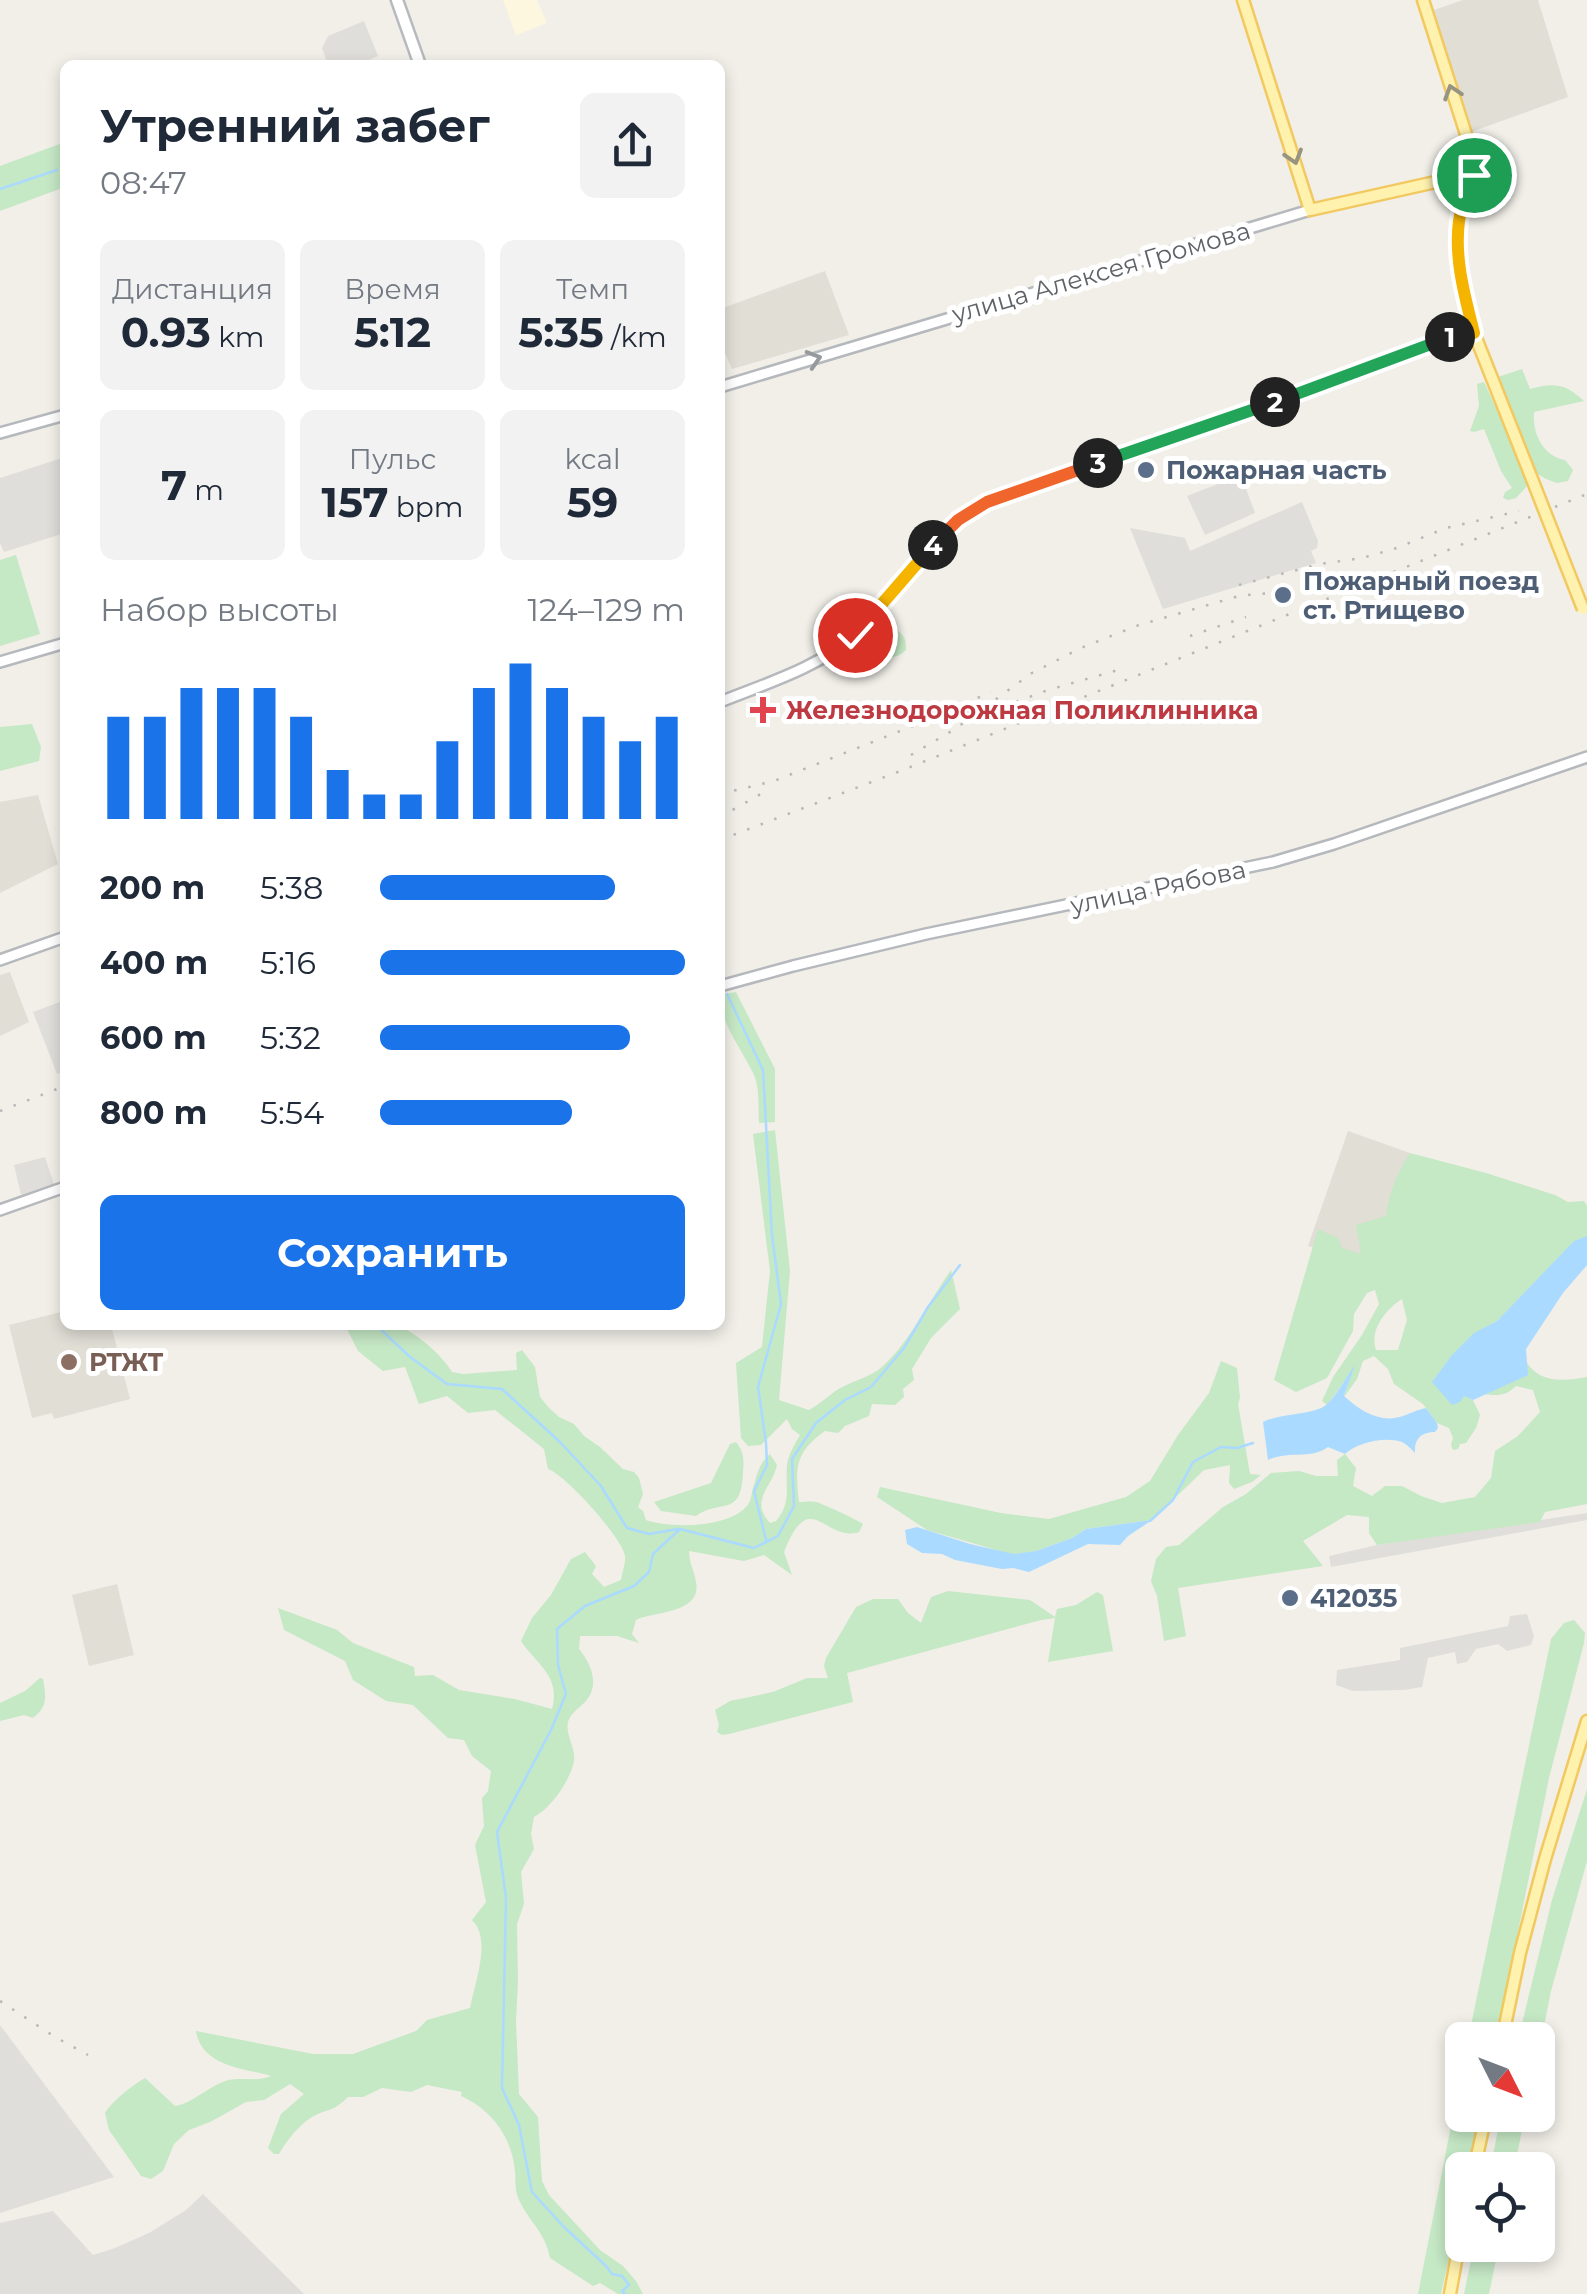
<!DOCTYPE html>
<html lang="ru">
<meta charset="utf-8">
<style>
:root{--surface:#fff;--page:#f2f2f3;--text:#1f2937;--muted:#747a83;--accent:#1a73e8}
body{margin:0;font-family:Montserrat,sans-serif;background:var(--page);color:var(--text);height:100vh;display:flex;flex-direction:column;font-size:38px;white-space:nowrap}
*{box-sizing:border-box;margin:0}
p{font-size:32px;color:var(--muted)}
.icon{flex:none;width:55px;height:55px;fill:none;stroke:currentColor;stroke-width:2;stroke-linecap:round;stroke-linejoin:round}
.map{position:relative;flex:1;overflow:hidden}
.panel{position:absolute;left:60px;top:60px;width:665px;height:1270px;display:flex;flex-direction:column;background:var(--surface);border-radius:15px;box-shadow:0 5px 15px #0003}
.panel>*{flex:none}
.needle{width:65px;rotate:132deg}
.fabs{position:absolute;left:1445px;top:2022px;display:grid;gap:20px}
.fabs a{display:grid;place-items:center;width:110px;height:110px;border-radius:15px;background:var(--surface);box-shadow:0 5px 15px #0003;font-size:50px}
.pin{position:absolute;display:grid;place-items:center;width:85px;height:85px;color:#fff;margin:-42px;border:5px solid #fff;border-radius:50%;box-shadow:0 2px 10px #0007}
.km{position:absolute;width:50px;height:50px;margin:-25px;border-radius:50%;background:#222;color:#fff;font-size:28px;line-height:50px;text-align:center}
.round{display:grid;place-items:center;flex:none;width:105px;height:105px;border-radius:15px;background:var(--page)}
.headline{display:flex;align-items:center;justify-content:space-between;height:170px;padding:0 40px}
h1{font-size:45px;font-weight:700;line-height:75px}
.figures{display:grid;grid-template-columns:repeat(3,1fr);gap:15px;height:170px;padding:10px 40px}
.figures div{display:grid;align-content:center;border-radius:15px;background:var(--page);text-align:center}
.figures b{font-size:42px;font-weight:700}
.figures small{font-size:28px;font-weight:400}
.figures p{font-size:28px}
.chart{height:280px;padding:20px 40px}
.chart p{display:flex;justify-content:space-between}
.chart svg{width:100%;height:180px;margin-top:10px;stroke:var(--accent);stroke-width:6}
.cta{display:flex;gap:20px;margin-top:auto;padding:20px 40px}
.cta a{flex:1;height:115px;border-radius:15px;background:var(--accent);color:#fff;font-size:40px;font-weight:700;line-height:115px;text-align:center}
ul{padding:0 40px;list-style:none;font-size:32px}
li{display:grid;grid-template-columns:160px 120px 1fr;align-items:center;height:75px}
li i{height:25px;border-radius:12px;background:var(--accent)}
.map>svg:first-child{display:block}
.commercial{fill:#fef7e0}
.industrial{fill:#e0deda}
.education{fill:#e1ded6}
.green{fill:#c5e8c5;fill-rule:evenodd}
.water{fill:#aadaff}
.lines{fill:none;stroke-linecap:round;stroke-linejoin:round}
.stream{stroke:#aadaff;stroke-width:2.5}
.tertiary-casing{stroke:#b5b8bc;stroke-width:14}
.secondary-casing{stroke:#b6babf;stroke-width:15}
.primary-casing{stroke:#f2c960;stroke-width:15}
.tertiary{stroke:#fff;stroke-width:9}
.secondary{stroke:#fff;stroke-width:10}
.primary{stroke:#fff2af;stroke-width:10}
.rail{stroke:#b6b7b8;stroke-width:2.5;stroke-dasharray:2.5 12;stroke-linecap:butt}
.primary-bridge-casing{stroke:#f2c960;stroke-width:15;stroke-linecap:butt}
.primary-bridge{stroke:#fff2af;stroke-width:10}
.oneway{stroke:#979581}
.oneway2{stroke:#979a9d}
.split-1-casing{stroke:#fff;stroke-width:20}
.split-2-casing{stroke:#fff;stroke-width:20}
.split-3-casing{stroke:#fff;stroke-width:20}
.split-4-casing{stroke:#fff;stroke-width:20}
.split-5-casing{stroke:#fff;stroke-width:20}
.split-1{stroke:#f5b400;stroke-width:12}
.split-2{stroke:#22a559;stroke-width:12}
.split-3{stroke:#22a559;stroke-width:12}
.split-4{stroke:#f0652b;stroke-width:12}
.split-5{stroke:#f5b400;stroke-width:12}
.service-dot{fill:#5c6f8a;stroke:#fff;stroke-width:4}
.health-dot{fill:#e0444e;stroke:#fff;stroke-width:4}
.education-dot{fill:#8d6e63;stroke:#fff;stroke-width:4}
.labels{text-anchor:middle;stroke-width:10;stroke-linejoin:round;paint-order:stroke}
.street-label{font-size:25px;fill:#5f6368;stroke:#fff}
.service-label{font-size:25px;font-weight:bold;fill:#4e5e75;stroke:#fff;text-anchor:start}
.health-label{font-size:25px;font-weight:bold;fill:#be3a42;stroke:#fff;text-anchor:start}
.education-label{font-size:25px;font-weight:bold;fill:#785e54;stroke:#fff;text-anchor:start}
</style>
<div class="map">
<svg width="1587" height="2294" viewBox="0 0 1587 2294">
<rect width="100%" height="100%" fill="#f1efe8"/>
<path class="commercial" d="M 503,0 L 537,0 L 547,23 L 516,35 Z"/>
<path class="industrial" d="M 364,21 L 378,56 L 357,65 L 328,65 L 322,48 L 328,36 Z
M 65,457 L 65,533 L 4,552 L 0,543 L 0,478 Z
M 1241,475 L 1255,513 L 1205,535 L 1187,496 Z
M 1302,502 L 1318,541 L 1317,548 L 1311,551 L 1316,563 L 1163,609 L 1130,528 L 1185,538 L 1190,551 Z
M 65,1000 L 65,1071 L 57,1074 L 33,1012 Z
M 45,1157 L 54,1184 L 21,1195 L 14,1165 Z
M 1587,1513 L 1587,1520 L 1331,1567 L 1329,1556 L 1377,1545 Z
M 1527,1614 L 1534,1636 L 1531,1645 L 1507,1651 L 1498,1644 L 1476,1649 L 1467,1662 L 1457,1664 L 1455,1652 L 1428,1658 L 1422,1687 L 1404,1690 L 1353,1691 L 1336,1685 L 1337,1670 L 1400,1660 L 1400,1648 L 1508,1626 L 1510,1616 Z
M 0,2025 L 114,2177 L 0,2213 Z
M 203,2194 L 304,2294 L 0,2294 L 0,2223 L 53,2211 L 93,2255 L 115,2248 L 149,2233 L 186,2210 Z"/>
<path class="education" d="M 1463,0 L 1538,0 L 1568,97 L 1471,132 L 1434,10 Z
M 825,271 L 849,335 L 732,369 L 720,341 L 720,309 Z
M 38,795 L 58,864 L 0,893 L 0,802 Z
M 10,972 L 29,1022 L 0,1036 L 0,975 Z
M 1348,1131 L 1410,1153 L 1367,1264 L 1308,1246 Z
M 65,1311 L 65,1325 L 111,1325 L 130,1399 L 54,1419 L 52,1413 L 32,1418 L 9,1325 Z
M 117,1584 L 134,1655 L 89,1666 L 72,1595 Z"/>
<path class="green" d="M 65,142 L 65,187 L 0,211 L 0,166 Z
M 1522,369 L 1530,389 C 1555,382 1566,384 1584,401 L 1534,412 C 1532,433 1543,456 1565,460 L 1573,470 L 1568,481 L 1557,483 L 1546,479 L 1536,473 L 1498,377 Z
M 1484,382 L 1522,465 L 1528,485 L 1516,498 L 1508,500 L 1503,498 L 1505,492 L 1512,488 L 1501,471 L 1484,429 L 1474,432 L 1470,431 L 1479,406 L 1477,384 Z
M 16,555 L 40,634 L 0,646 L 0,560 Z
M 893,628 C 904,634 906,638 906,650 C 898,658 893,656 882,660 C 862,667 860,664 839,659 L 866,637 L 871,637 Z
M 32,724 L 41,747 L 39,761 L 0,771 L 0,727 Z
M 736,992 L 775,1069 L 775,1122 L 759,1123 C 758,1109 760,1088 754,1075 C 742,1049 720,1024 720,995 Z
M 775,1130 L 790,1271 L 779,1400 L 809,1410 C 818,1405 826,1398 834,1392 C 849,1381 869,1379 883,1366 C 911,1340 929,1301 951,1270 L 960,1309 L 931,1338 L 912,1369 L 914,1380 L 903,1389 L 904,1397 L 895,1405 L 872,1404 L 869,1416 L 845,1426 L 838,1433 L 825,1431 C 795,1452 795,1468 799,1502 C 805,1502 810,1501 816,1502 C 823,1504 858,1520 863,1524 L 859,1532 C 825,1543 810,1485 784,1552 L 792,1575 L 764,1555 L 744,1561 L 689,1551 C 689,1563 694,1570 696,1582 C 702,1614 654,1611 636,1620 L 632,1634 L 639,1643 L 617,1636 L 580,1636 L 579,1649 C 592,1665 601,1687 583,1704 C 577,1709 570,1715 568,1722 C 565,1735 576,1748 574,1761 C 570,1781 551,1808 534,1817 L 531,1834 L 534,1849 L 521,1872 L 524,1904 L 517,1924 L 518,1981 L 516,2021 L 519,2094 L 538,2117 L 542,2181 L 549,2195 L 600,2250 L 623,2266 L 636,2281 L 643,2294 L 618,2294 L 600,2283 L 593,2286 L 550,2258 C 545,2232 531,2224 520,2202 C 514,2190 516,2183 515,2171 C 512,2137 491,2109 461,2096 L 462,2092 L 427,2085 L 411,2092 L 382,2088 L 363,2097 L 348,2097 C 332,2113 328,2108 312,2117 C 299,2125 287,2140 279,2154 L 274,2154 L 268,2148 L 281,2114 L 304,2094 L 290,2084 L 264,2100 L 246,2102 L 210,2122 L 189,2130 L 174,2144 L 163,2171 L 151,2179 L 141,2176 L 109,2130 L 105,2113 C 112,2101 133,2085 145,2078 L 175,2106 C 194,2103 209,2085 229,2080 C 243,2077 257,2082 271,2076 C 244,2068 202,2067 196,2031 L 313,2054 L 353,2054 L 416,2031 L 427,2020 L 470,2008 C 475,1982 492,1939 472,1920 L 486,1902 L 475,1845 L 484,1826 L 482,1798 L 488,1791 L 491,1771 L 472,1756 L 464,1740 L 448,1738 L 413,1705 L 386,1701 L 353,1680 L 345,1661 L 284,1630 L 278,1608 L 337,1630 L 353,1643 L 414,1667 L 415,1676 L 433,1675 L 459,1690 L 515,1699 L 552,1709 C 561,1676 537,1665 521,1641 L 532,1618 L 551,1595 L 571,1559 L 585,1552 L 596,1566 L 592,1574 L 604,1587 L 621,1580 C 622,1573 626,1562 625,1556 C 623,1539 566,1475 548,1469 L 544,1449 L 495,1410 L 468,1413 L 447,1396 L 419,1404 L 405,1367 L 383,1371 L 358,1351 L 345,1325 C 360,1325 380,1321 395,1325 C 414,1330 442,1355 452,1372 L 463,1374 L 517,1370 L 516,1353 L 522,1350 L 535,1367 L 540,1397 L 549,1408 L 559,1417 L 574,1424 L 584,1436 L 600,1447 L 623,1469 L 634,1472 L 639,1478 L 643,1494 L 638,1507 L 643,1511 L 646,1520 C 671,1529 734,1528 749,1503 C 751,1500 752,1492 753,1488 C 757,1475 759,1463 770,1454 L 777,1465 C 772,1488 749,1500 770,1523 L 776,1521 C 792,1503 785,1487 787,1465 C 788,1455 795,1444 800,1435 L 792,1429 L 787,1419 L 761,1445 L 748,1446 L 741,1438 L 736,1363 L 762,1347 L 770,1271 L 753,1134 Z
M 1410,1153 L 1486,1173 L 1555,1195 L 1568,1202 L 1584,1201 L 1587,1206 L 1587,1237 L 1574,1242 L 1497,1321 L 1474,1334 L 1463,1395 L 1473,1400 L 1480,1415 L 1476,1428 L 1466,1443 L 1460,1444 L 1458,1449 L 1453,1450 L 1451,1445 L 1453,1438 L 1449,1428 L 1437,1423 L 1423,1404 L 1394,1384 L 1388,1369 L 1374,1356 L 1363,1361 L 1357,1379 L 1344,1397 L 1353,1369 L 1327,1405 L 1322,1401 L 1333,1377 L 1362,1335 L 1379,1304 L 1375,1290 L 1367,1293 L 1354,1314 L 1353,1331 L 1327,1378 L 1296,1392 L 1274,1380 L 1318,1229 L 1338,1238 L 1342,1248 L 1361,1254 L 1356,1225 L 1386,1216 C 1389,1192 1397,1173 1410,1153 ZM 1402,1299 L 1407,1320 L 1398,1350 L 1376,1350 C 1369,1330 1386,1309 1402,1299 Z
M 1221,1361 L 1237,1368 L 1240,1398 L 1238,1404 L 1250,1474 L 1261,1475 L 1252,1482 L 1234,1489 L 1229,1483 L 1230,1465 L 1204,1470 L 1152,1520 L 1086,1529 L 1072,1538 L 1036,1551 L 1014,1555 L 927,1530 L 877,1497 L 880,1487 L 1001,1513 L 1049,1519 L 1126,1497 L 1150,1481 L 1178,1435 L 1209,1393 Z
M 1526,1361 C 1539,1384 1565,1381 1587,1377 L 1587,1504 L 1545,1512 L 1540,1522 L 1377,1545 L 1369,1533 L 1369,1517 L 1347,1515 L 1303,1541 L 1323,1566 L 1178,1588 L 1186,1636 L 1164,1641 L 1157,1596 L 1151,1581 L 1156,1559 L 1166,1547 L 1179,1545 L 1223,1507 L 1246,1494 L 1271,1473 L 1299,1471 L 1316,1476 L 1338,1476 L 1337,1460 L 1345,1454 L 1356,1468 L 1353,1486 L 1372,1496 L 1385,1486 L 1402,1486 L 1421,1496 L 1442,1503 L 1475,1497 L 1491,1478 L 1495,1451 L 1518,1436 L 1540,1412 L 1533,1390 L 1516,1386 C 1506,1396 1498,1396 1484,1394 L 1527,1375 Z
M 736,1442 C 744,1452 744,1460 743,1472 C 741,1519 721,1498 696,1516 L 661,1511 L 654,1502 L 711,1483 L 730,1444 Z
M 948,1591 L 1030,1600 L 1055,1617 L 1057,1609 L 1076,1605 L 1097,1592 L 1103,1595 L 1113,1651 L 1048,1662 L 1055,1618 L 1041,1620 L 847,1673 L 853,1702 L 729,1734 L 722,1735 L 717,1732 L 719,1725 L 715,1710 L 730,1701 L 773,1692 L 807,1678 L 828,1678 L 824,1666 L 826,1658 L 856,1607 L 873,1599 L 898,1599 L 908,1613 L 921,1623 L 931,1597 Z
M 1574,1620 L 1585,1633 L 1584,1643 L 1549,1778 L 1496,2040 L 1468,2040 L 1551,1639 L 1564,1623 Z
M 40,1678 L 43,1679 C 46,1697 48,1707 33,1718 L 24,1715 L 0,1721 L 0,1703 L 25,1691 Z
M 1587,1789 L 1587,1861 L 1551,1991 L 1538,2056 L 1538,2040 L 1518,2040 L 1552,1900 Z
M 1462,2070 L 1462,2115 L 1482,2115 L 1469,2170 L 1462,2170 L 1462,2199 L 1441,2294 L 1418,2294 Z
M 1501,2115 L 1525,2115 L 1514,2170 L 1490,2170 Z
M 1474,2245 L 1499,2245 L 1489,2294 L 1464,2294 Z"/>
<path class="water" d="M 1587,1236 L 1587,1265 L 1563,1293 L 1526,1349 L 1528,1375 L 1473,1400 L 1464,1396 L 1460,1402 L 1452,1405 L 1432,1382 L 1452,1355 L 1474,1333 L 1497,1321 L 1574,1241 Z
M 1355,1365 L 1344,1396 C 1360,1411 1381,1424 1403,1416 C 1411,1413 1417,1410 1426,1408 L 1437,1423 L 1438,1428 L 1435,1432 C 1421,1432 1414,1439 1415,1453 C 1411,1449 1408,1445 1402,1442 C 1386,1436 1357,1442 1345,1454 L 1328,1447 C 1311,1460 1289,1450 1268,1460 L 1263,1422 C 1281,1413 1314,1415 1326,1405 C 1337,1395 1346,1377 1355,1365 Z
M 1152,1520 L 1128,1536 L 1120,1545 L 1088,1544 L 1029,1572 L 1013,1568 L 1002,1569 L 955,1560 L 942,1554 L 922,1553 L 907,1544 L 905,1530 L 917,1527 L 970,1544 L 1014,1554 L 1036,1551 L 1072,1538 L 1086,1529 Z"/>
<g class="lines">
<path class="stream" d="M 0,189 L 57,170
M 727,994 L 763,1070 L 772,1235 L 781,1304 L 758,1387 L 766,1443 L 767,1465 L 754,1491 L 766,1540
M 376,1325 L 410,1357 L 447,1384 L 502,1389 L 560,1442 L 601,1486 L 627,1528 L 649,1534 L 678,1529
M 1150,1521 L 1173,1500 L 1193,1462 L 1221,1447 L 1237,1448 L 1253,1443
M 625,2294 L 622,2291 L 629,2285 L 622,2276 L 612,2274 L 606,2266 L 564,2227 L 532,2192 L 519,2125 L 502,2088 L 506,1898 L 497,1832 L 551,1730 L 566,1694 L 558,1665 L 557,1629 L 585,1606 L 634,1586 L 649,1572 L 653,1554 L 680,1529 L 754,1548 L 778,1536 L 794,1506 L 792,1459 L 816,1423 L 845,1400 L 871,1387 L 904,1348 L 928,1307 L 960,1265"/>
<g class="tertiary-casing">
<path id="tertiary" d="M 720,387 L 1310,210
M 0,433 L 65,415
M 0,662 L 65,643
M 720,702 C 767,683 819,668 857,633 C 882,611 900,581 922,556 C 942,535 962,518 987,502 L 1267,405 L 1422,346 L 1454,335 L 1474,333
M 0,960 L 65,937
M 720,986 L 793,966 L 926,934 L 1273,862 L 1334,844 L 1587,757
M 0,1210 L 65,1187"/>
</g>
<g class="secondary-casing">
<path id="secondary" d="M 397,0 L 420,65"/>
</g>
<g class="primary-casing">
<path id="primary" d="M 1243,0 L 1310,210 L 1440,181 L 1451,186 L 1459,205 L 1458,255 L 1463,291 L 1474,333 L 1532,479
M 1423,0 L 1472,153 L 1474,175 L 1461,213
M 1441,180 L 1474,175
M 1502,2040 L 1520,1953 L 1545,1859 L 1587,1721
M 1474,2170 L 1486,2115
M 1450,2294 L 1462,2228"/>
</g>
<use href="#tertiary" class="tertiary"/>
<use href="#secondary" class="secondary"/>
<use href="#primary" class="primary"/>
<path class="rail" d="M 1239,585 L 1320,564 L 1362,558 L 1394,549 L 1446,528 L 1519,511
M 1190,636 L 1246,617
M 989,712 L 1048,690 L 1118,670
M 911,755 L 955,729 L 1032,673 L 1081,648 L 1136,626 L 1239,596 L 1300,590 L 1345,581
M 720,794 L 774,781 L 928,720 L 991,692
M 720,817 L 768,790
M 720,840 L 903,770 L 1587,494
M 0,1111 L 65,1086
M 0,2001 L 55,2037 L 88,2055"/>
<g class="primary-bridge-casing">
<path id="primary-bridge" d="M 1532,479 L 1583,609"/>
</g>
<use href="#primary-bridge" class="primary-bridge"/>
</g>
<defs><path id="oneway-chevron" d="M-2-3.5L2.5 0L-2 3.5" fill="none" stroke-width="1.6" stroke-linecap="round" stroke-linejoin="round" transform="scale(2.5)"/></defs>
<g class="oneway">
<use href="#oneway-chevron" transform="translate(1452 92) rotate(-108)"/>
<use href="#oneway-chevron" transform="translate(1294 157) rotate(73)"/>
</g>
<use class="oneway2" href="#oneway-chevron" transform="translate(814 359) rotate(-17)"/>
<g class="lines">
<g class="split-1-casing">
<path id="split-1" d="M 1450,337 L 1474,333 C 1465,297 1454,259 1459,221 C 1461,206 1469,190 1474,175"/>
</g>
<g class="split-2-casing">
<path id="split-2" d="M 1275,402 L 1450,337"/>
</g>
<g class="split-3-casing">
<path id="split-3" d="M 1098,463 L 1275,402"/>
</g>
<g class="split-4-casing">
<path id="split-4" d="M 933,545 L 958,520 L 987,502 L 1098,463"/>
</g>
<g class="split-5-casing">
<path id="split-5" d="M 855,635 L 933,545"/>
</g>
<use href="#split-1" class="split-1"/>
<use href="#split-2" class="split-2"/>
<use href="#split-3" class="split-3"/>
<use href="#split-4" class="split-4"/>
<use href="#split-5" class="split-5"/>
</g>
<g class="service-dot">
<circle cx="1146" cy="470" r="10"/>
<circle cx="1283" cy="595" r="10"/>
<circle cx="1290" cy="1598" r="10"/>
</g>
<path class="health-dot" d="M758 695h10v10h10v10h-10v10h-10v-10h-10v-10h10z"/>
<circle class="education-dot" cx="69" cy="1362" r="10"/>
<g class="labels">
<g class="street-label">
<text transform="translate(1101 272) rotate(-16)" y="9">улица Алексея Громова</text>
<text transform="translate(1158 887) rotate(-12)" y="9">улица Рябова</text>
</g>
<g class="service-label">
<text x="1166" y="479">Пожарная часть</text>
<text x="1303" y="590">Пожарный поезд<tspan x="1303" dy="29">ст. Ртищево</tspan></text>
<text x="1310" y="1607">412035</text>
</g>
<g class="health-label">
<text x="786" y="719">Железнодорожная Поликлинника</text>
</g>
<g class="education-label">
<text x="89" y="1371">РТЖТ</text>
</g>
</g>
</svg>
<div class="fabs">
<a><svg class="needle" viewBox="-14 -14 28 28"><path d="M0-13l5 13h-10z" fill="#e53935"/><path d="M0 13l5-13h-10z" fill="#747a83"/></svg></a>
<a><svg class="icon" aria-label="locate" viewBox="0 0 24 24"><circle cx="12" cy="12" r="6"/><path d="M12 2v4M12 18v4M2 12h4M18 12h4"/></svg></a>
</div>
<div class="pin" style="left:1474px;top:175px;background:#1e9e55"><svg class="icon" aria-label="arrive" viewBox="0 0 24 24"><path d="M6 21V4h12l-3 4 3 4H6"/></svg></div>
<div class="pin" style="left:855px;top:635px;background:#d93025"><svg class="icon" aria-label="check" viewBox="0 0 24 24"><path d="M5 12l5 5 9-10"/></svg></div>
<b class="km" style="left:1450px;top:337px">1</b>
<b class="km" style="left:1275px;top:402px">2</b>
<b class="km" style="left:1098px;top:463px">3</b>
<b class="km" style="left:933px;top:545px">4</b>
<section class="panel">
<div class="headline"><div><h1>Утренний забег</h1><p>08:47</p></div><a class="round"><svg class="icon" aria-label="share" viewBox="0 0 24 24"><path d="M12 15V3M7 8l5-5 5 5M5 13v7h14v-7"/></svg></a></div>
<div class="figures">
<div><p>Дистанция</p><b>0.93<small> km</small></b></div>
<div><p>Время</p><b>5:12</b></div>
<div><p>Темп</p><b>5:35<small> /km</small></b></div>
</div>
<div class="figures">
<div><b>7<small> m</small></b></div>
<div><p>Пульс</p><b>157<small> bpm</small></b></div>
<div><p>kcal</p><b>59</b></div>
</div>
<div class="chart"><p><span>Набор высоты</span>124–129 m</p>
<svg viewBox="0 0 160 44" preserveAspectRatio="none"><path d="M5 44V19M15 44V19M25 44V12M35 44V12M45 44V12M55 44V19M65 44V32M75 44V38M85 44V38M95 44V25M105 44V12M115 44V6M125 44V12M135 44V19M145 44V25M155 44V19"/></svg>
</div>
<ul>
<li><b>200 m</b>5:38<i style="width:77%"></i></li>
<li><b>400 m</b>5:16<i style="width:100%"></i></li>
<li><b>600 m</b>5:32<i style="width:82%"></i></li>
<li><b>800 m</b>5:54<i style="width:63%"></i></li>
</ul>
<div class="cta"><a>Сохранить</a></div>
</section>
</div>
